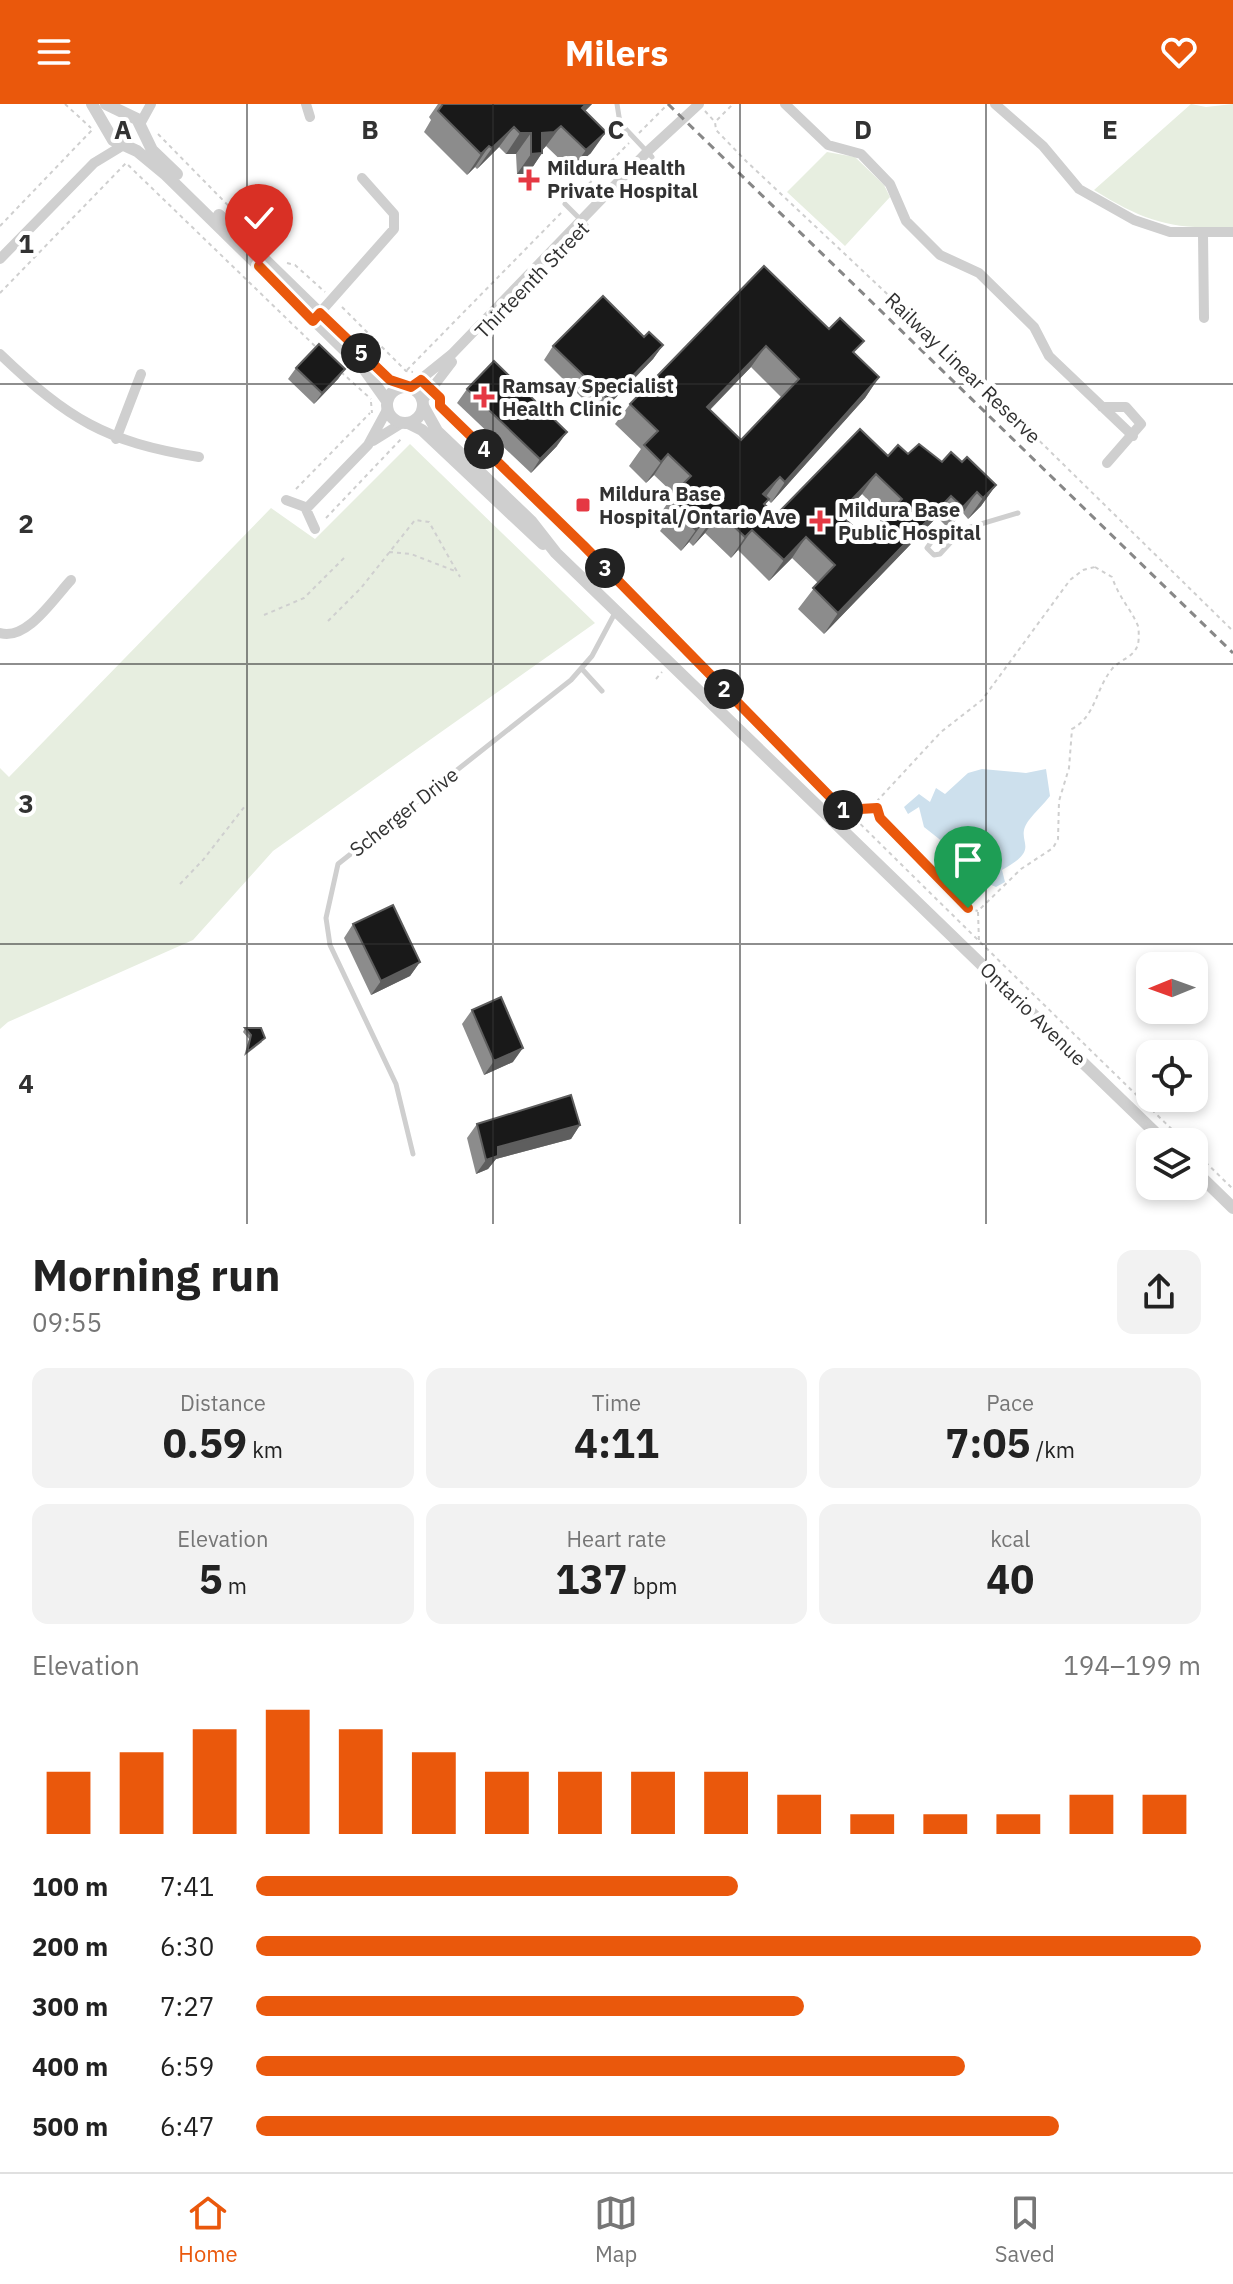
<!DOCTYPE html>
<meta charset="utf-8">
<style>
:root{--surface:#fff;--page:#f2f2f2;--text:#222;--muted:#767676;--line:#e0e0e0;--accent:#ea580c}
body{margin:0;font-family:"IBM Plex Sans",sans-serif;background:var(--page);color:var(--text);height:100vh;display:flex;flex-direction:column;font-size:30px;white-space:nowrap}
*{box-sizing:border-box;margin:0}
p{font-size:26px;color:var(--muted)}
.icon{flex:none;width:44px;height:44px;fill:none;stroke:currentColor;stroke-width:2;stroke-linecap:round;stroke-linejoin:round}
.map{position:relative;height:1120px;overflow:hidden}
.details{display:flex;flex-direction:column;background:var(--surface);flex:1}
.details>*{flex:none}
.needle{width:52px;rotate:269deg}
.tools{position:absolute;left:1136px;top:848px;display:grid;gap:16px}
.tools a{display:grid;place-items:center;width:72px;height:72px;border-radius:16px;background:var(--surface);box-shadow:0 4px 12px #0003;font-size:40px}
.pin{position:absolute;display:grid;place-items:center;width:68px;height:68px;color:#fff;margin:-82px -34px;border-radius:50% 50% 50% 0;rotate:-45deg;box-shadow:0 0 8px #0007}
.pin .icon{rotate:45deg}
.km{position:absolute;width:40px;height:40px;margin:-20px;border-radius:50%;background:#222;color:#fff;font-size:22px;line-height:40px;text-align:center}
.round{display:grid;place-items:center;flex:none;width:84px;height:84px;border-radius:16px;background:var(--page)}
.head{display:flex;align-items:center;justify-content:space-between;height:136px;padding:0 32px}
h1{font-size:44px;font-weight:700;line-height:60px}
.metrics{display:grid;grid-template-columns:repeat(3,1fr);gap:12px;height:136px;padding:8px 32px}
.metrics div{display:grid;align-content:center;border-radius:16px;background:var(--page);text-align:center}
.metrics b{font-size:40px;font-weight:700}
.metrics small{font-size:22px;font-weight:400}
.metrics p{font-size:22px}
.chart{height:224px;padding:16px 32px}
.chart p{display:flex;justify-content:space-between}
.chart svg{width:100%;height:144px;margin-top:8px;stroke:var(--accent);stroke-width:6}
ul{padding:0 32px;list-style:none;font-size:26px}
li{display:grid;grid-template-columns:128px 96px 1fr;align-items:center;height:60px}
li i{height:20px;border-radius:10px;background:var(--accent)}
header{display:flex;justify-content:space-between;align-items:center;height:104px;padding:0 32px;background:var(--accent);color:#fff;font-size:36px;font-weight:700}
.dock{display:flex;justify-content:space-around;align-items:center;height:112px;border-top:2px solid var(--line);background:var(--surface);font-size:22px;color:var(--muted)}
.dock a{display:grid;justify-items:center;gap:4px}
.dock .selected{color:var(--accent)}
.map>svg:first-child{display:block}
.green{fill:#e7eee0}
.water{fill:#cde0ed}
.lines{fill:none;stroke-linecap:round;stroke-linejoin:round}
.path{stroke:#cfcfcf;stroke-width:2;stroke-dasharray:4 4;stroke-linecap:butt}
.service{stroke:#cfcfcf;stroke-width:5}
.minor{stroke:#cfcfcf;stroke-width:10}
.tertiary{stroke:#cfcfcf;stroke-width:12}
.rail{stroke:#878787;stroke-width:3;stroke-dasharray:8 6;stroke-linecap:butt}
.wall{fill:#8c8c8c;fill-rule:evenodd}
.shaded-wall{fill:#5e5e5e}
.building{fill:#191919;stroke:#5e5e5e;stroke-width:2;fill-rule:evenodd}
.route-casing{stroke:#fff;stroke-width:16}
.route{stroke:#ea580c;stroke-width:10}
.grid{fill:none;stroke:#323232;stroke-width:2;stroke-opacity:0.55}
.poi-dot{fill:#e53843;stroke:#fff;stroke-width:3}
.labels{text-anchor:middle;stroke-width:8;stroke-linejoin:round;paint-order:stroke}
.poi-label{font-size:20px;font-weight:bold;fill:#323232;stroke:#fff;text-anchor:start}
.street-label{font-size:20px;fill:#323232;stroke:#fff}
.grid-label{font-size:26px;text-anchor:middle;font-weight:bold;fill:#323232;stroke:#fff;stroke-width:8;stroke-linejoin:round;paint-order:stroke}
</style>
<header><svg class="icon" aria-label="menu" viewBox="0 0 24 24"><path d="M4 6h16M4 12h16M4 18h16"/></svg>Milers<svg class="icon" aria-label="heart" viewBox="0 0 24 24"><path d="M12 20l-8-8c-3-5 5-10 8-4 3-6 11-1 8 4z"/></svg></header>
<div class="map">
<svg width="1233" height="1120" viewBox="0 0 1233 1120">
<rect width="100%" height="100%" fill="#fff"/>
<path class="green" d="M 1191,0 L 1206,3 L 1233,0 L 1233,123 C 1173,126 1145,118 1094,86 Z
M 827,48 L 855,53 L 884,81 L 890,93 L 845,142 L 787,88 Z
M 410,340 L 595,519 L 273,747 L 193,836 L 8,918 L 0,925 L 0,664 L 9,673 L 271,404 L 315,435 Z"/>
<path class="water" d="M 982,665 L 1026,669 L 1046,665 L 1050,692 C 1044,700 1035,708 1029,716 C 1012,738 1045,743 1002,766 L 1005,778 L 996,783 L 989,780 L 979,793 C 965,781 948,770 958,750 L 924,723 L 919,703 L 908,710 L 904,703 L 919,690 L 930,698 L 936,684 L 945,690 L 968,669 Z"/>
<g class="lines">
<path class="path" d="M 65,0 L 91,24
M 705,7 L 715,18 L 716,26 L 747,58 L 950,249 L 1233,527
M 717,16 L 733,0
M 639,29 L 668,0
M 158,30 L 262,136
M 572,97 L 629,39
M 0,122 L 92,26
M 287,159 L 295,161 L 325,188
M 0,189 L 126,59 L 317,244
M 342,203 L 406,267 L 413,268
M 407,266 L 562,108
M 341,268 L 371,295
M 440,295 L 440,302 C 687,548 934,795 1185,1038
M 371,298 L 372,309
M 296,385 L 370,309
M 326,414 L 402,334
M 389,448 L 411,450 L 455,467
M 1095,463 L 1112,473 C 1119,494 1131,505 1138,522 C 1139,526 1139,536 1138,540 C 1134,554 1120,555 1112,565 C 1095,586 1096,612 1072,625 L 1069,664 L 1059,697 L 1058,735 L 1053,744 L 1021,765 L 978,807 L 968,804 L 880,714 L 878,696 L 941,628 L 982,596 L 1070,476 L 1083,466 Z
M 264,511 L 304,494 L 345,453
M 328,517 L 361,484 L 415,416 L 429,418 L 460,473
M 656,575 L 662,568
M 846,707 L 875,705
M 180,780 L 203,756 L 245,702
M 978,808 L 979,838
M 1194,1047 L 1233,1085"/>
<path class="service" d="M 617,0 L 620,19 L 652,53
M 565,100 L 586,121
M 960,428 L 940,450 L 934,451 L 927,444 L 934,434 L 1018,409
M 582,565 L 602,587
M 413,1050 L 396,980 L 330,841 L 326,814 L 338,760 L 571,576 L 592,552 L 616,507"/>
<path class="minor" d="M 306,0 L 310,13
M 785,0 L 828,41 L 861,50 L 890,80 L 906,117 L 940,151 L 979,169 L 1034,223 L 1049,252 L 1133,332
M 995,0 L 1043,42 L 1079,85 L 1134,116 L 1170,128 L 1233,128
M 140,20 L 151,0
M 1203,130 L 1204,214
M 0,155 L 94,59 L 122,42
M 317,212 L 394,125 L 394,110 L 362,74
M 0,250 C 68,315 105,338 199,353
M 411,283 L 452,250 L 647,48 L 699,0
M 423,296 L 452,258
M 1102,303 L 1126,303 L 1141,320 L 1107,359
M 116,335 L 141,270
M 373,337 L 402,319
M 286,396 L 305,403 L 315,425
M 306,405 L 368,341 L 387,306
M 0,529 C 27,537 54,494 71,476"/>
<path class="tertiary" d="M 92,0 L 113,36 L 137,47 L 166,71 L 365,266 L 387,297
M 106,0 L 137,15 L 152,46 L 177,70
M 219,111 L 381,269 L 405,282
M387 301a18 18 0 1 1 36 0a18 18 0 1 1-36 0Z
M 423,302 L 437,327 L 531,417 L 556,449 L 1165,1038
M 408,319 L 422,326 L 543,440
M 1194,1066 L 1233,1104"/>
<path class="rail" d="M 668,0 L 1233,549"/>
</g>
<path class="wall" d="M 438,0 L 592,0 L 585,7 L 591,49 L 571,66 L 546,42 L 542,46 L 542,49 L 528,70 L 517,70 L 516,50 L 506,50 L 499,43 L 477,65 L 475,63 L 467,71 L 424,28 L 431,16 L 429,13 Z
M 764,162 L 879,273 L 865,294 L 771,399 L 768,396 L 765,401 L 776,411 L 888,352 L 908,350 L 942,358 L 962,358 L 996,381 L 981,402 L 968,415 L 963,409 L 948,424 L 937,413 L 824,530 L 798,505 L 818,479 L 792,454 L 769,477 L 738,446 L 731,454 L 705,429 L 693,442 L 689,438 L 681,447 L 660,427 L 667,417 L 660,410 L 674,390 L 654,371 L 646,379 L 629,362 L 641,345 L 615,320 L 630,300 ZM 751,263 L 782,294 L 741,336 L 710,306 ZM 862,390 L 885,413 L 865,434 L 842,411 Z
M 644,233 L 663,241 L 653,255 L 599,311 L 544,256 L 553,242 Z
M 296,264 L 345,265 L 338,275 L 314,300 L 288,275 Z
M 467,285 L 557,342 L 531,369 L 457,299 Z
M 353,820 L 420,858 L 410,872 L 371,891 L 344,834 Z
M 472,906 L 513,958 L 484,971 L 462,920 Z
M 245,924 L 262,938 L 244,952 L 249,935 L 243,928 Z
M 477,1020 L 580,1021 L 571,1035 L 496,1055 L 488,1065 L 476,1070 L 467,1034 Z"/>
<path class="shaded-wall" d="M 586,0 L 592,0 L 567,25 L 582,4 Z
M 561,22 L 546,42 L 540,49 L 542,29 Z
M 514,23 L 499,43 L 477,65 L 492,44 Z
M 606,28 L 591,49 L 571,66 L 586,46 Z
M 520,29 L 531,29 L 516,50 L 506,50 Z
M 489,42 L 475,63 L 467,71 L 481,50 Z
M 542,49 L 528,70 L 517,70 L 531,50 Z
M 663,241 L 653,255 L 599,311 L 609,296 Z
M 766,242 L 751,263 L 692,324 L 707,303 Z
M 345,265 L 338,275 L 314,300 L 322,289 Z
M 879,273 L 865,294 L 771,399 L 785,378 Z
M 567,328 L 557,342 L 531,369 L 540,355 Z
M 668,350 L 654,371 L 646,379 L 661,358 Z
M 876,370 L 862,390 L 824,430 L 839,409 Z
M 780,373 L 765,394 L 763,390 Z
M 996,381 L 981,402 L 968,415 L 983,394 Z
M 977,388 L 963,409 L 948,424 L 963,403 Z
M 951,392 L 937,413 L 824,530 L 838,509 Z
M 720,409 L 705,429 L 693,442 L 708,421 Z
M 704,417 L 689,438 L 681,447 L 696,426 Z
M 752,426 L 738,446 L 731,454 L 745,433 Z
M 806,433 L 792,454 L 769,477 L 784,456 Z
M 420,858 L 410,872 L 371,891 L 381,877 Z
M 523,944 L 513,958 L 484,971 L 494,957 Z
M 580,1021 L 571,1035 L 496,1055 L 488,1065 L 476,1070 L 486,1056 L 498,1043 Z"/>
<path class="building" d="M 443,0 L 586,0 L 582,4 L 606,28 L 586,46 L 561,22 L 554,28 L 542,29 L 542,49 L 531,50 L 531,29 L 520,29 L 514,23 L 492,44 L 489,42 L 481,50 L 438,7 Z
M 764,162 L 829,225 L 840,214 L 864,237 L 853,248 L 879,273 L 785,378 L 780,373 L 763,390 L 769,395 L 764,400 L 776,411 L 860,325 L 888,352 L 898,341 L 908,350 L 919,340 L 942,358 L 951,348 L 962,358 L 967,353 L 996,381 L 983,394 L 977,388 L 963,403 L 951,392 L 838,509 L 813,484 L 835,461 L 806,433 L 784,456 L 752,426 L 745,433 L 720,409 L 708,421 L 704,417 L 696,426 L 674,406 L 683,397 L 674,389 L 691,372 L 668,350 L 661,358 L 644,341 L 658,327 L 630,300 ZM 766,242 L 799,275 L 741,336 L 707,303 ZM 876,370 L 902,395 L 865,434 L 839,409 Z
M 603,192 L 644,233 L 649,228 L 663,241 L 609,296 L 553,242 Z
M 319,240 L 345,265 L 322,289 L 296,264 Z
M 494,257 L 567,328 L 540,355 L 467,285 Z
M 393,801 L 420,858 L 381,877 L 353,820 Z
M 501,893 L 523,944 L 494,957 L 472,906 Z
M 245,924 L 261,924 L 265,934 L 247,948 L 251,931 Z
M 571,991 L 580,1021 L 498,1043 L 498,1052 L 486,1056 L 477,1020 Z"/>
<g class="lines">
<g class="route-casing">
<path id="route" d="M 259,162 L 313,217 L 320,209 L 390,276 L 411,283 L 421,276 L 440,294 L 440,302 L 583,441 L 843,706 L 877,704 L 880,714 L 968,804"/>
</g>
<use href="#route" class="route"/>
</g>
<path class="grid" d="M 247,0 L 247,1120M 493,0 L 493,1120M 740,0 L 740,1120M 986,0 L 986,1120M 0,280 L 1233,280M 0,560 L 1233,560M 0,840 L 1233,840"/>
<g class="poi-dot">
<path d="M525 64h8v8h8v8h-8v8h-8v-8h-8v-8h8z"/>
<path d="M480 281h8v8h8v8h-8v8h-8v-8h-8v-8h8z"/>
<rect x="575" y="393" width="16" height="16" rx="4"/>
<path d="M816 405h8v8h8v8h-8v8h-8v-8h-8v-8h8z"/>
</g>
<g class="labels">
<g class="poi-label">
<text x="547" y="71">Mildura Health<tspan x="547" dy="23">Private Hospital</tspan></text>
<text x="502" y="289">Ramsay Specialist<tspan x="502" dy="23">Health Clinic</tspan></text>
<text x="599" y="397">Mildura Base<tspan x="599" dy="23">Hospital/Ontario Ave</tspan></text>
<text x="838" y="413">Mildura Base<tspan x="838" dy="23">Public Hospital</tspan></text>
</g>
<g class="street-label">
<text transform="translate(532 176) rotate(-46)" y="7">Thirteenth Street</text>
<text transform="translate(963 264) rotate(44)" y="7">Railway Linear Reserve</text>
<text transform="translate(404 708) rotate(-38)" y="7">Scherger Drive</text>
<text transform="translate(1033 910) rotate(44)" y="7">Ontario Avenue</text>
</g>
</g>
<g class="grid-label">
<text x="123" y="35">A</text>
<text x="370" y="35">B</text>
<text x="616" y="35">C</text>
<text x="863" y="35">D</text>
<text x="1110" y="35">E</text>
<text x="26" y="149">1</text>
<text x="26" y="429">2</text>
<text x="26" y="709">3</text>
<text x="26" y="989">4</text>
</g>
</svg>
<div class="tools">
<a><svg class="needle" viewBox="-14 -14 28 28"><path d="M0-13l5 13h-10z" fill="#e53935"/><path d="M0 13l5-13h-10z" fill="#767676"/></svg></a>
<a><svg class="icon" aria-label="locate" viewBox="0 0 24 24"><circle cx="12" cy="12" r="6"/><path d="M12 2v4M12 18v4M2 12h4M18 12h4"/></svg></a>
<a><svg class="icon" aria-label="layers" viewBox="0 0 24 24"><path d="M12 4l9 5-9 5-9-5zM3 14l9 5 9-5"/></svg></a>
</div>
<div class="pin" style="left:968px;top:804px;background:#1e9e55"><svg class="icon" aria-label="arrive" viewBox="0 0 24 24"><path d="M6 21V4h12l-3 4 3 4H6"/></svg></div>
<div class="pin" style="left:259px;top:162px;background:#d93025"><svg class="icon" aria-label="check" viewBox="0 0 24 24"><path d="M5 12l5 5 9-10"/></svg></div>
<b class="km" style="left:843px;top:706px">1</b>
<b class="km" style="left:724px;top:585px">2</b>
<b class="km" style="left:605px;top:464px">3</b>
<b class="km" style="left:484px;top:345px">4</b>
<b class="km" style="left:361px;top:249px">5</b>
</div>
<section class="details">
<div class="head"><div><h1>Morning run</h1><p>09:55</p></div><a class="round"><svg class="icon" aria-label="share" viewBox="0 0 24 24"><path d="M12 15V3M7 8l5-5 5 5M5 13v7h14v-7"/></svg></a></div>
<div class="metrics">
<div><p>Distance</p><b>0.59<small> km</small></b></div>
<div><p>Time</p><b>4:11</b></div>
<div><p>Pace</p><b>7:05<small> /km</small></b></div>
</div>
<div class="metrics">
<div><p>Elevation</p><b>5<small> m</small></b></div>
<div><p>Heart rate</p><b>137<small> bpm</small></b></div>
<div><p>kcal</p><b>40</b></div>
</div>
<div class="chart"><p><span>Elevation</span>194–199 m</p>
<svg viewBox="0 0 160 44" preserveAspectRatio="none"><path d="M5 44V25M15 44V19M25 44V12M35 44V6M45 44V12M55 44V19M65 44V25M75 44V25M85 44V25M95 44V25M105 44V32M115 44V38M125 44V38M135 44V38M145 44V32M155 44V32"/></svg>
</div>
<ul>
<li><b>100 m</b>7:41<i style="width:51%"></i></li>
<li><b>200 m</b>6:30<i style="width:100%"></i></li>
<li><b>300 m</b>7:27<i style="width:58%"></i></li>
<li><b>400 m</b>6:59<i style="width:75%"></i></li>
<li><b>500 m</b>6:47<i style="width:85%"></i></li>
</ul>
</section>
<nav class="dock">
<a class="selected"><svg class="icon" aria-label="home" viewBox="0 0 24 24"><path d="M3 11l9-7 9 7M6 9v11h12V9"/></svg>Home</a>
<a><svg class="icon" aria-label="map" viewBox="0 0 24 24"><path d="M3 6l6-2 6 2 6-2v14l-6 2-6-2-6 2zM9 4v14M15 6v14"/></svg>Map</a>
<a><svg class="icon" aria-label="saved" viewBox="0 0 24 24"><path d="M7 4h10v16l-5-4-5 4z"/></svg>Saved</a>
</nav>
